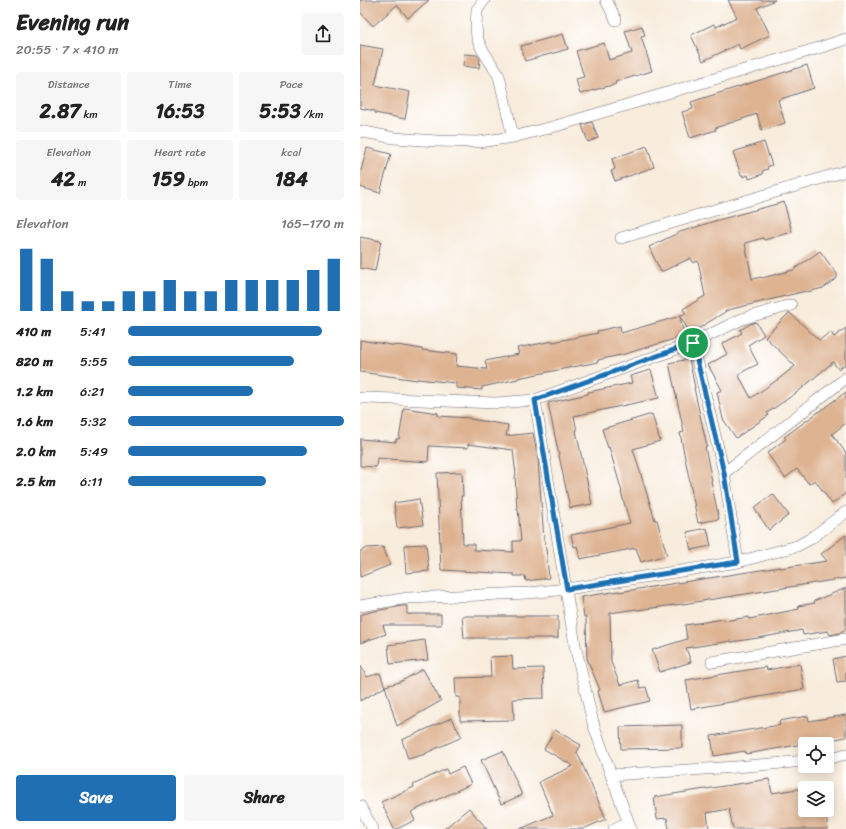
<!DOCTYPE html>
<meta charset="utf-8">
<style>
:root{--surface:#fff;--page:#f6f6f6;--text:#222;--muted:#767676;--accent:#1f6fb2}
body{margin:0;font-family:Sriracha,sans-serif;background:var(--page);color:var(--text);height:100vh;display:flex;flex-direction:column;font-size:15px;white-space:nowrap}
*{box-sizing:border-box;margin:0}
p{font-size:13px;color:var(--muted)}
.icon{flex:none;width:22px;height:22px;fill:none;stroke:currentColor;stroke-width:2;stroke-linecap:round;stroke-linejoin:round}
.map{position:relative;flex:1;overflow:hidden}
.panel{display:flex;flex-direction:column;background:var(--surface);width:360px}
.panel>*{flex:none}
.controls{position:absolute;left:438px;top:737px;display:grid;gap:8px}
.controls a{display:grid;place-items:center;width:36px;height:36px;border-radius:4px;background:var(--surface);box-shadow:0 2px 10px #0003;font-size:20px}
.pin{position:absolute;display:grid;place-items:center;width:34px;height:34px;color:#fff;margin:-17px;border:2px solid #fff;border-radius:50%;box-shadow:0 1px 4px #0007}
.round{display:grid;place-items:center;flex:none;width:42px;height:42px;border-radius:4px;background:var(--page)}
.headline{display:flex;align-items:center;justify-content:space-between;height:68px;padding:0 16px}
h1{font-size:22px;font-weight:700;line-height:30px}
.stats{display:grid;grid-template-columns:repeat(3,1fr);gap:6px;height:68px;padding:4px 16px}
.stats div{display:grid;align-content:center;border-radius:4px;background:var(--page);text-align:center}
.stats b{font-size:20px;font-weight:700}
.stats small{font-size:11px;font-weight:400}
.stats p{font-size:11px}
.chart{height:112px;padding:8px 16px}
.chart p{display:flex;justify-content:space-between}
.chart svg{width:100%;height:72px;margin-top:4px;stroke:var(--accent);stroke-width:6}
.primary-button{display:flex;gap:8px;margin-top:auto;padding:8px 16px}
.primary-button a{flex:1;height:46px;border-radius:4px;background:var(--accent);color:#fff;font-size:16px;font-weight:700;line-height:46px;text-align:center}
.primary-button a+a{background:var(--page);color:var(--text)}
ul{padding:0 16px;list-style:none;font-size:13px}
li{display:grid;grid-template-columns:64px 48px 1fr;align-items:center;height:30px}
li i{height:10px;border-radius:5px;background:var(--accent)}
main{display:flex;flex:1;min-height:0}
.map>svg:first-child{display:block}
.building{fill:#deb392}
.lines{fill:none;stroke-linecap:round;stroke-linejoin:round}
.street-casing{stroke:#6d6973;stroke-width:12}
.street{stroke:#fff;stroke-width:11}
.route-casing{stroke:#fff;stroke-width:8}
.route{stroke:#1f6fb2;stroke-width:5}
</style>
<main>
<section class="panel">
<div class="headline"><div><h1>Evening run</h1><p>20:55 · 7 × 410 m</p></div><a class="round"><svg class="icon" aria-label="share" viewBox="0 0 24 24"><path d="M12 15V3M7 8l5-5 5 5M5 13v7h14v-7"/></svg></a></div>
<div class="stats">
<div><p>Distance</p><b>2.87<small> km</small></b></div>
<div><p>Time</p><b>16:53</b></div>
<div><p>Pace</p><b>5:53<small> /km</small></b></div>
</div>
<div class="stats">
<div><p>Elevation</p><b>42<small> m</small></b></div>
<div><p>Heart rate</p><b>159<small> bpm</small></b></div>
<div><p>kcal</p><b>184</b></div>
</div>
<div class="chart"><p><span>Elevation</span>165–170 m</p>
<svg viewBox="0 0 160 44" preserveAspectRatio="none"><path d="M5 44V6M15 44V12M25 44V32M35 44V38M45 44V38M55 44V32M65 44V32M75 44V25M85 44V32M95 44V32M105 44V25M115 44V25M125 44V25M135 44V25M145 44V19M155 44V12"/></svg>
</div>
<ul>
<li><b>410 m</b>5:41<i style="width:90%"></i></li>
<li><b>820 m</b>5:55<i style="width:77%"></i></li>
<li><b>1.2 km</b>6:21<i style="width:58%"></i></li>
<li><b>1.6 km</b>5:32<i style="width:100%"></i></li>
<li><b>2.0 km</b>5:49<i style="width:83%"></i></li>
<li><b>2.5 km</b>6:11<i style="width:64%"></i></li>
</ul>
<div class="primary-button"><a>Save</a><a>Share</a></div>
</section>
<div class="map">
<svg width="486" height="829" viewBox="0 0 486 829">
<rect width="100%" height="100%" fill="#fff"/>
<filter id="ink" filterUnits="userSpaceOnUse"><feTurbulence type="fractalNoise" baseFrequency=".025" numOctaves="2"/><feDisplacementMap in="SourceGraphic" scale="8" xChannelSelector="R" yChannelSelector="G"/><feConvolveMatrix kernelMatrix="1 2 1 2 8 2 1 2 1" color-interpolation-filters="sRGB"/></filter>
<filter id="wash" filterUnits="userSpaceOnUse"><feTurbulence type="fractalNoise" baseFrequency=".012" numOctaves="4" result="noise"/><feDisplacementMap in="SourceGraphic" scale="16" xChannelSelector="R" yChannelSelector="G"/><feGaussianBlur stdDeviation="0.9" result="paint"/><feColorMatrix in="noise" values="0 0 0 0 0 0 0 0 0 0 0 0 0 0 0 0 0 1.4 0 .05"/><feComposite in="paint" operator="in"/></filter>
<g filter="url(#wash)">
<rect width="100%" height="100%" fill="#f8ecdc"/>
<g id="blocks">
<path class="building" d="M 0,0 L 69,0 L 48,18 L 37,5 L 13,26 L 0,12 Z
M 368,0 L 415,0 L 397,8 L 410,35 L 380,49 L 378,44 L 343,61 L 331,35 L 354,24 L 356,27 L 377,17 Z
M 282,26 L 285,35 L 281,36 L 292,71 L 255,82 L 256,84 L 220,94 L 216,79 L 224,77 L 216,51 L 244,43 L 249,60 L 272,53 L 265,31 Z
M 203,34 L 208,49 L 165,61 L 161,46 Z
M 0,45 L 23,49 L 15,85 L 50,92 L 45,119 L 15,113 L 15,111 L 0,108 Z
M 104,54 L 117,55 L 120,59 L 119,68 L 103,66 Z
M 447,65 L 454,88 L 418,100 L 425,123 L 402,131 L 397,114 L 355,128 L 356,130 L 330,138 L 322,112 L 333,109 L 331,102 Z
M 232,122 L 238,138 L 228,142 L 222,125 Z
M 404,142 L 412,165 L 407,167 L 408,169 L 402,171 L 403,174 L 389,179 L 388,175 L 383,177 L 383,175 L 381,175 L 373,152 Z
M 287,146 L 294,167 L 255,181 L 251,171 L 255,169 L 252,159 Z
M 7,148 L 31,154 L 20,193 L 0,187 L 0,174 Z
M 424,202 L 432,232 L 404,240 L 403,238 L 385,243 L 392,279 L 401,277 L 402,278 L 433,270 L 460,251 L 477,274 L 477,278 L 463,288 L 447,292 L 446,291 L 368,310 L 330,334 L 320,315 L 326,314 L 323,309 L 345,296 L 338,261 L 333,263 L 331,258 L 301,272 L 289,247 L 320,232 L 358,220 Z
M 0,237 L 21,241 L 15,271 L 0,268 Z
M 429,313 L 430,313 L 459,340 L 471,332 L 474,337 L 486,328 L 486,364 L 478,369 L 473,362 L 439,391 L 407,413 L 409,415 L 376,438 L 363,419 L 357,392 L 362,390 L 348,365 L 367,354 L 362,344 L 382,333 L 380,330 L 390,324 L 396,322 L 404,335 L 388,345 L 398,364 L 378,374 L 391,398 L 420,378 L 435,366 L 405,337 Z
M 320,316 L 324,336 L 265,354 L 238,360 L 238,362 L 158,378 L 158,379 L 122,387 L 122,390 L 96,388 L 96,383 L 57,379 L 57,380 L 0,372 L 0,340 L 37,346 L 37,345 L 62,349 L 62,350 L 97,354 L 96,366 L 127,369 L 125,361 L 159,354 L 157,348 L 193,341 L 193,342 L 238,333 L 237,331 L 260,326 L 261,333 Z
M 329,359 L 335,388 L 334,388 L 347,447 L 345,447 L 352,481 L 351,481 L 359,519 L 338,523 L 320,433 L 324,432 L 309,363 Z
M 291,370 L 299,398 L 214,416 L 217,431 L 216,431 L 232,504 L 210,508 L 188,403 L 228,394 L 228,392 L 272,383 L 270,376 Z
M 486,392 L 486,423 L 472,434 L 486,453 L 486,493 L 472,504 L 455,480 L 449,484 L 437,469 L 425,478 L 407,453 L 426,439 L 424,437 Z
M 44,408 L 78,413 L 78,416 L 110,418 L 110,419 L 148,425 L 146,436 L 173,433 L 178,460 L 184,540 L 185,540 L 189,578 L 166,581 L 165,576 L 154,576 L 154,574 L 81,570 L 77,473 L 102,472 L 103,496 L 101,496 L 103,544 L 114,544 L 114,550 L 153,552 L 153,541 L 161,541 L 158,509 L 157,509 L 155,476 L 156,475 L 153,450 L 108,444 L 108,448 L 69,446 L 68,462 L 17,458 L 16,467 L 0,466 L 0,439 L 36,442 L 36,439 L 39,439 Z
M 292,414 L 300,441 L 273,449 L 295,520 L 297,520 L 307,555 L 281,562 L 276,548 L 220,559 L 217,546 L 214,547 L 211,535 L 270,523 L 261,492 L 262,492 L 249,447 L 248,448 L 242,429 Z
M 413,494 L 429,515 L 409,530 L 394,508 Z
M 59,499 L 63,525 L 37,528 L 34,503 Z
M 347,528 L 351,546 L 331,550 L 327,532 Z
M 486,535 L 486,578 L 323,604 L 277,610 L 276,609 L 250,613 L 251,662 L 260,685 L 278,680 L 280,688 L 286,687 L 290,701 L 244,712 L 238,691 L 240,690 L 227,659 L 226,617 L 224,617 L 221,597 L 259,591 L 259,592 L 420,567 L 420,568 L 467,561 L 461,554 Z
M 66,544 L 69,571 L 46,573 L 44,545 Z
M 23,547 L 30,565 L 0,577 L 0,551 L 7,548 Z
M 486,588 L 486,629 L 479,633 L 470,635 L 468,631 L 443,635 L 442,630 L 398,638 L 371,642 L 371,641 L 326,648 L 331,662 L 300,672 L 292,650 L 327,639 L 325,625 L 364,619 L 364,621 L 389,617 L 389,619 L 439,609 L 438,606 L 455,603 L 454,601 Z
M 42,606 L 47,606 L 47,614 L 49,614 L 50,615 L 50,614 L 81,614 L 81,625 L 23,625 L 26,634 L 0,643 L 0,615 L 10,612 Z
M 102,616 L 198,616 L 198,638 L 104,638 Z
M 65,640 L 68,660 L 30,664 L 28,645 Z
M 152,656 L 153,669 L 183,668 L 184,698 L 153,699 L 154,720 L 100,721 L 100,697 L 96,697 L 95,678 L 131,677 L 130,657 Z
M 486,656 L 486,681 L 477,682 L 473,659 Z
M 440,664 L 444,689 L 331,709 L 326,680 L 406,667 L 407,670 Z
M 0,665 L 7,677 L 20,673 L 25,687 L 0,701 Z
M 63,669 L 81,701 L 37,726 L 25,686 L 40,682 Z
M 486,715 L 486,737 L 460,742 L 460,741 L 386,754 L 385,751 L 354,756 L 351,736 L 420,725 L 419,721 L 448,716 L 449,721 Z
M 91,718 L 102,737 L 66,753 L 66,754 L 48,759 L 42,740 Z
M 322,725 L 322,748 L 261,749 L 260,727 Z
M 195,730 L 221,745 L 217,752 L 246,819 L 223,829 L 160,829 L 193,815 L 179,782 L 213,766 L 184,749 Z
M 143,751 L 162,795 L 141,804 L 121,760 Z
M 103,767 L 111,784 L 51,812 L 55,820 L 37,829 L 34,829 L 21,802 L 54,787 L 53,785 L 86,769 L 88,774 Z
M 409,779 L 412,793 L 444,788 L 445,794 L 445,810 L 465,810 L 468,829 L 373,829 L 369,809 L 347,813 L 349,829 L 309,829 L 307,818 L 297,819 L 294,797 Z
M 109,808 L 127,829 L 84,829 Z"/>
</g>
</g>
<g filter="url(#ink)">
<use href="#blocks" fill-opacity="0" stroke="#6d6973" stroke-width="1"/>
<g class="lines">
<g class="street-casing">
<path id="street" d="M 124,0 L 117,10 L 116,26 L 117,38 L 122,49 L 139,76 L 153,137
M 246,0 L 256,20
M 0,131 L 34,138 L 77,141 L 119,142 L 153,137 L 196,126 L 462,47 L 486,39
M 261,238 L 486,171
M 333,343 L 364,473 L 378,562
M 0,398 L 9,398 L 136,403 L 175,400 L 333,343 L 382,319 L 431,305
M 175,400 L 215,645 L 233,723 L 251,775 L 271,829
M 364,473 L 486,378
M 0,606 L 48,598 L 168,593 L 207,589 L 378,562 L 437,546 L 450,539 L 486,512
M 352,662 L 486,639
M 467,759 L 486,754
M 251,775 L 376,767 L 445,761
M 0,806 L 13,829
M 254,829 L 268,822"/>
</g>
<use href="#street" class="street"/>
</g>
</g>
<g class="lines" filter="url(#ink)">
<g class="route-casing">
<path id="route" d="M 333,343 L 364,473 L 378,562 L 207,589 L 175,400 Z"/>
</g>
<use href="#route" class="route"/>
</g>
</svg>
<div class="controls">
<a><svg class="icon" aria-label="locate" viewBox="0 0 24 24"><circle cx="12" cy="12" r="6"/><path d="M12 2v4M12 18v4M2 12h4M18 12h4"/></svg></a>
<a><svg class="icon" aria-label="layers" viewBox="0 0 24 24"><path d="M12 4l9 5-9 5-9-5zM3 14l9 5 9-5"/></svg></a>
</div>
<div class="pin" style="left:333px;top:343px;background:#1e9e55"><svg class="icon" aria-label="arrive" viewBox="0 0 24 24"><path d="M6 21V4h12l-3 4 3 4H6"/></svg></div>
</div>
</main>
